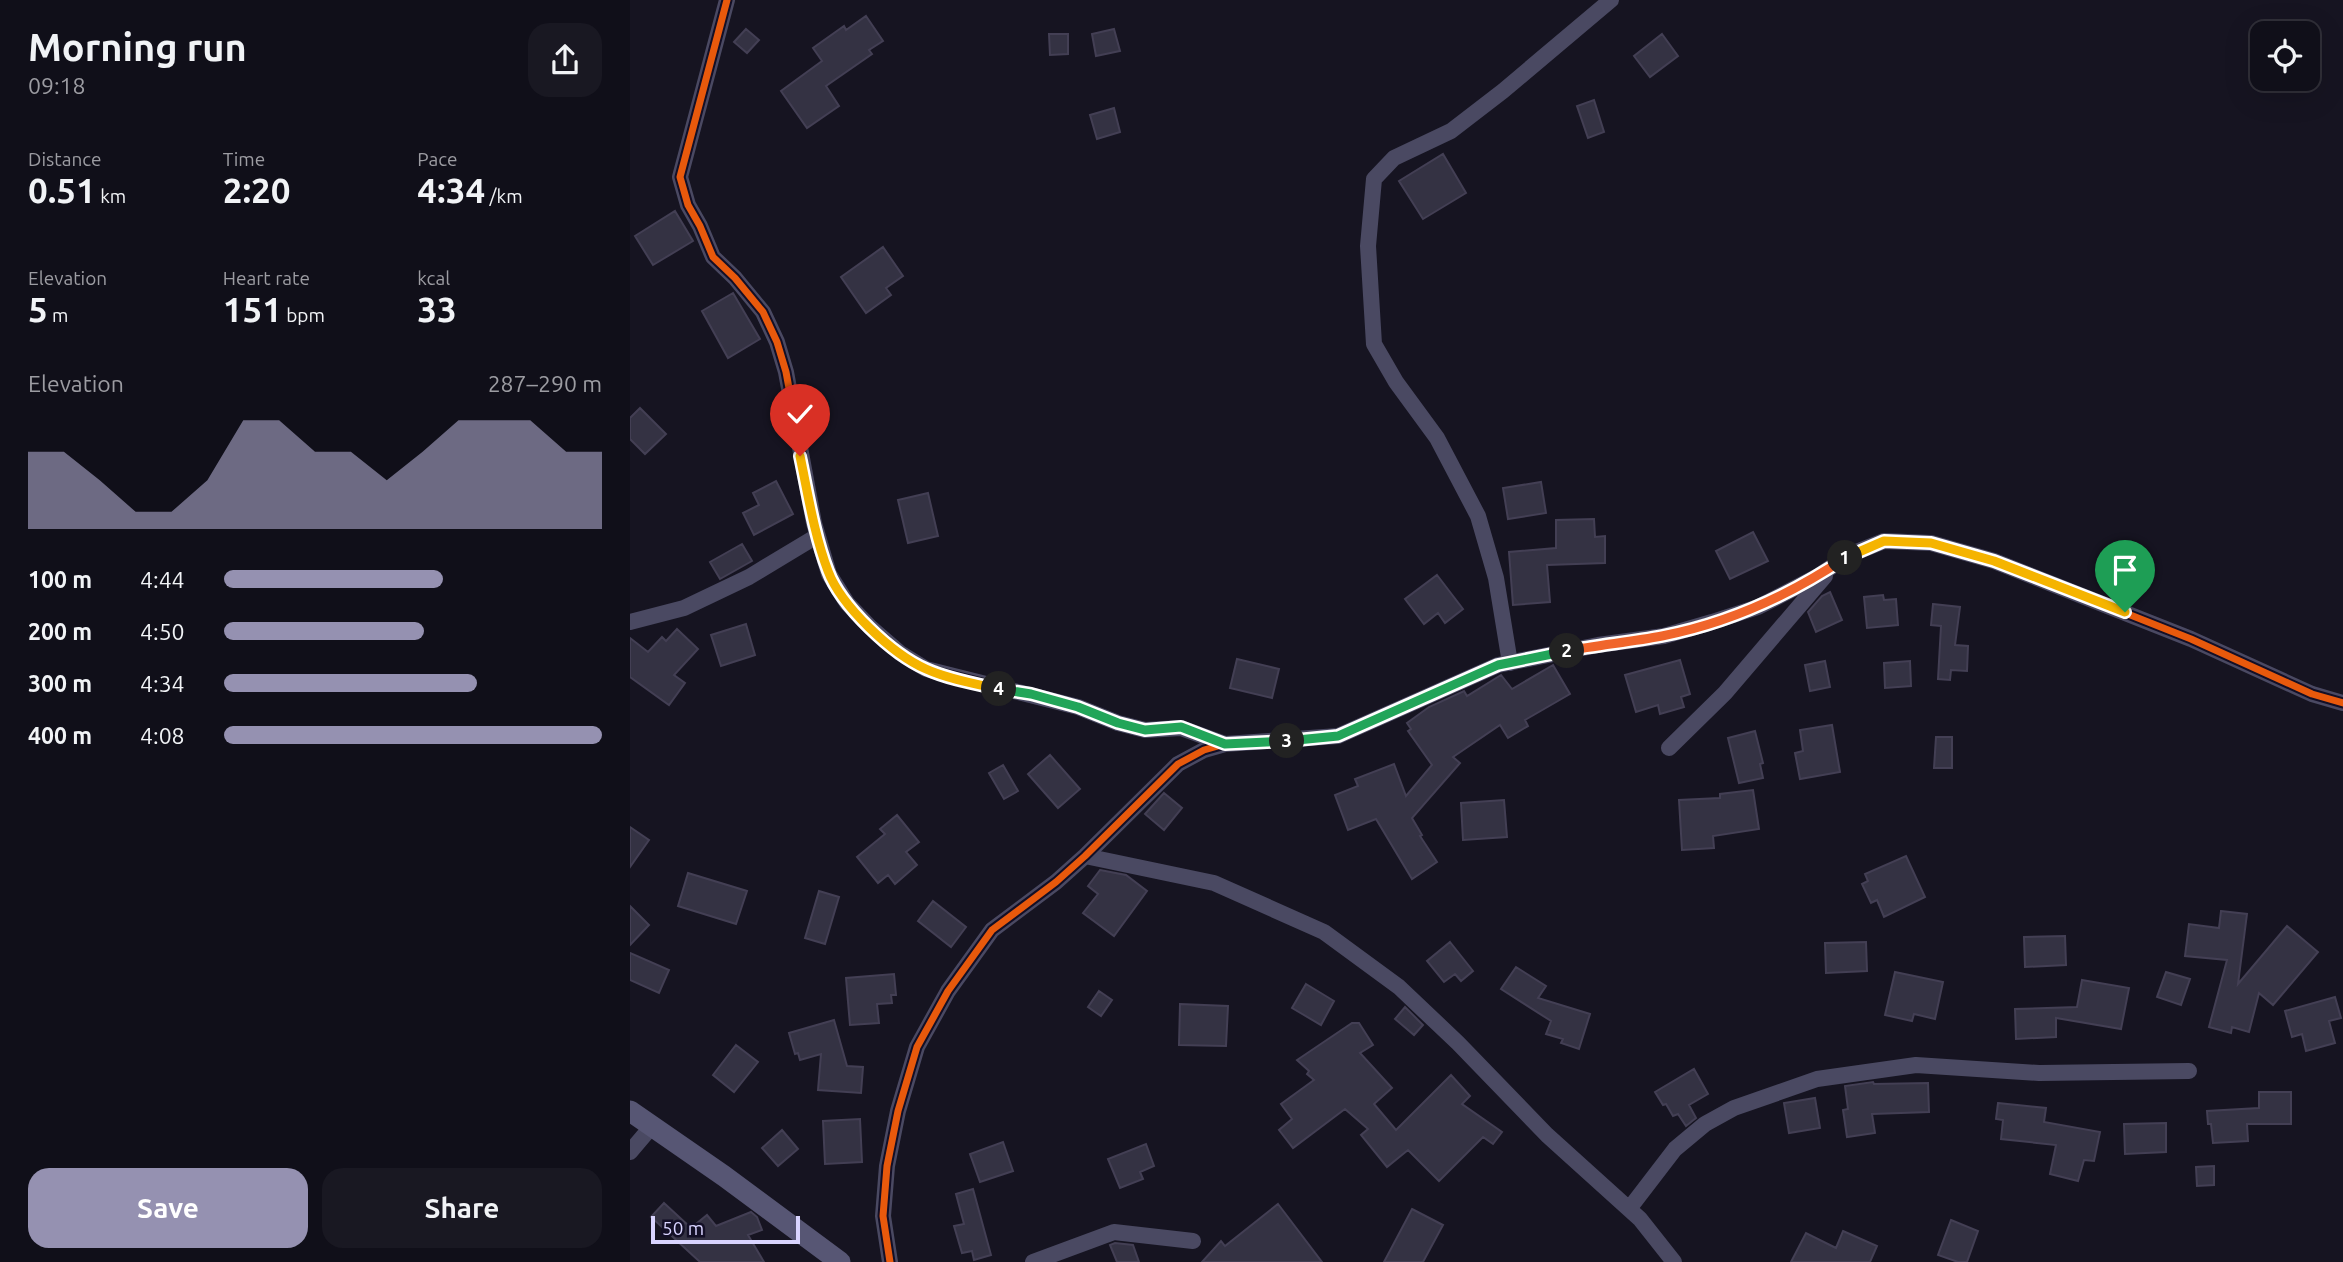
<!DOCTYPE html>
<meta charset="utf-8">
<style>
:root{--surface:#100f19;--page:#191822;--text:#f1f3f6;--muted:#9c9ca2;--line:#302f38;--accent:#9591b1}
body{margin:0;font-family:Ubuntu,sans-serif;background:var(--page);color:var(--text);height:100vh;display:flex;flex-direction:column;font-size:26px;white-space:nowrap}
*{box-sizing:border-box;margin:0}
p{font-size:23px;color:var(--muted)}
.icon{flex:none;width:38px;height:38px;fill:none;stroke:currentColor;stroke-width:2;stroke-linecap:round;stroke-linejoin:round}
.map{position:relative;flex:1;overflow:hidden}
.drawer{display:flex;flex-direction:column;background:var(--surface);width:630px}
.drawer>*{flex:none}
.tools{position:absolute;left:1620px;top:21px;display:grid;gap:14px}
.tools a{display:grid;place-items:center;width:70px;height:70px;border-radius:14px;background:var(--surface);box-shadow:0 7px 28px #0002,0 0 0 2px var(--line);font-size:35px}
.scale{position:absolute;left:21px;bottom:18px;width:149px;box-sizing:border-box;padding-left:7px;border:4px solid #d9d4ff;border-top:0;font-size:19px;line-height:24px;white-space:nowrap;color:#d9d4ff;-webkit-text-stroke:5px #130f26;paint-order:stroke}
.pin{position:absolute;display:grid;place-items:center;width:60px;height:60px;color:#fff;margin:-72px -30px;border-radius:50% 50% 50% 0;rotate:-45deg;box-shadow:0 0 7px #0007}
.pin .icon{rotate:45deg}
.km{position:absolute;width:35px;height:35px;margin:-18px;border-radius:50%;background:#222;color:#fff;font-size:19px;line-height:35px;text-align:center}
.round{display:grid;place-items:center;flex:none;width:74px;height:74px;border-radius:21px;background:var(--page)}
.summary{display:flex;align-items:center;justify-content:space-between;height:119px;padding:0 28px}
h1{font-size:38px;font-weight:600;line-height:52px}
.metrics{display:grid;grid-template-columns:repeat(3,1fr);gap:10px;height:119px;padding:7px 28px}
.metrics div{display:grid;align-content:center}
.metrics b{font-size:35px;font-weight:600}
.metrics small{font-size:19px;font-weight:400}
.metrics p{font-size:19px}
.chart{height:196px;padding:14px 28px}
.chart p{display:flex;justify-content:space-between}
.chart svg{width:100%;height:126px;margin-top:7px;fill:var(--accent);opacity:.7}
.button{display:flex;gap:14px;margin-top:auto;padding:14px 28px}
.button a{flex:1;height:80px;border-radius:21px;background:var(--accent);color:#fff;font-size:28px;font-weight:600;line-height:80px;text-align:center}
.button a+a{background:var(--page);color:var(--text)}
ul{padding:0 28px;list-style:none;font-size:23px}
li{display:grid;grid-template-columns:112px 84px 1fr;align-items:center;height:52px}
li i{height:18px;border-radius:9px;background:var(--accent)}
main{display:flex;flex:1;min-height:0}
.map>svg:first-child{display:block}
.building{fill:#343243;stroke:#433f54;stroke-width:2}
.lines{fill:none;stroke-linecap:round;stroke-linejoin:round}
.street{stroke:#4a4962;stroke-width:16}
.secondary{stroke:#575674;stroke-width:21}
.cycleway-casing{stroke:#130f26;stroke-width:11}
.cycleway{stroke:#e8590c;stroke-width:7}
.split-1-casing{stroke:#fff;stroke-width:14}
.split-2-casing{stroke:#fff;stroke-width:14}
.split-3-casing{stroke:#fff;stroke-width:14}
.split-4-casing{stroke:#fff;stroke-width:14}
.split-5-casing{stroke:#fff;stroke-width:14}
.split-1{stroke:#f5b400;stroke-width:9}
.split-2{stroke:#f0652b;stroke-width:9}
.split-3{stroke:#22a559;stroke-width:9}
.split-4{stroke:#22a559;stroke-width:9}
.split-5{stroke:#f5b400;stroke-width:9}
</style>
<main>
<section class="drawer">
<div class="summary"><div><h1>Morning run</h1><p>09:18</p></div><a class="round"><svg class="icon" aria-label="share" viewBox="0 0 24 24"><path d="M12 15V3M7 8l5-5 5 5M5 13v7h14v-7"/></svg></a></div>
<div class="metrics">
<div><p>Distance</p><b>0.51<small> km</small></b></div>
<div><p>Time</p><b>2:20</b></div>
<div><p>Pace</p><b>4:34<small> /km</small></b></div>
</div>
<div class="metrics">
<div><p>Elevation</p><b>5<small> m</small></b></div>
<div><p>Heart rate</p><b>151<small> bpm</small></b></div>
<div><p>kcal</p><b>33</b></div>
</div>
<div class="chart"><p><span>Elevation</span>287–290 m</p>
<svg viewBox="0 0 160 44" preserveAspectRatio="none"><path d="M0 44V17L10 17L20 27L30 38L40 38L50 27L60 6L70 6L80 17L90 17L100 27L110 17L120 6L130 6L140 6L150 17L160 17V44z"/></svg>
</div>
<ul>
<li><b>100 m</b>4:44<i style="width:58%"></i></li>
<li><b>200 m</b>4:50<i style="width:53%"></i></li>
<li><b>300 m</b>4:34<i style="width:67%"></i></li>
<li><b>400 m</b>4:08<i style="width:100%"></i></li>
</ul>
<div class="button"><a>Save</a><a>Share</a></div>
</section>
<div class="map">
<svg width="1713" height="1262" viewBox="0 0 1713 1262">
<rect width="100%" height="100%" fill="#161421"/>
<path class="building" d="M 236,16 L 253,41 L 239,50 L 242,54 L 196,86 L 209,106 L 177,128 L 151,91 L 192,61 L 183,48 L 214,26 L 216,30 Z
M 116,29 L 129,40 L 117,53 L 104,42 Z
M 484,29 L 490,51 L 466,56 L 462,34 Z
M 419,34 L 438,34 L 438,54 L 420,55 Z
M 1032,34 L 1048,56 L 1020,77 L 1004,56 Z
M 964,100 L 974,132 L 958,138 L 947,106 Z
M 484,108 L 490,132 L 467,139 L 460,115 Z
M 813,154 L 836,193 L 793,219 L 769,181 Z
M 45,211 L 63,241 L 23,265 L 5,236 Z
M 253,247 L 273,276 L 256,288 L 261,295 L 236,313 L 211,277 Z
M 103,293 L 130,339 L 98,358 L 72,311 Z
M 10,408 L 36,434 L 15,454 L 0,439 L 0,418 Z
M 146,481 L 163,514 L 124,535 L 113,513 L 129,505 L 123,493 Z
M 911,482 L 916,513 L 878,519 L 873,488 Z
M 298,493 L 308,536 L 278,543 L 268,500 Z
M 964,519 L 965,537 L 975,536 L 975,563 L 917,565 L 920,602 L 883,605 L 879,552 L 926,548 L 926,520 Z
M 1123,532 L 1138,561 L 1100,579 L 1086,551 Z
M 112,544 L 122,561 L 90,579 L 80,562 Z
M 807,575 L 833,609 L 815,623 L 808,613 L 794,624 L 775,599 Z
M 1200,592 L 1212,620 L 1186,632 L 1178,612 L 1192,596 Z
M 1253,595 L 1254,600 L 1266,599 L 1268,625 L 1237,628 L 1234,597 Z
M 1303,604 L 1330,607 L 1325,645 L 1338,646 L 1337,671 L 1321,670 L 1320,680 L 1308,679 L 1311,626 L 1301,625 Z
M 116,624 L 125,655 L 91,666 L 81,635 Z
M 47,629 L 68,649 L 44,675 L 55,683 L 39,705 L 0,677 L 0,638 L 18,652 L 32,637 L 36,641 Z
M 607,659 L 649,669 L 642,698 L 600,688 Z
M 1050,660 L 1060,694 L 1051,697 L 1054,707 L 1030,714 L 1028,705 L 1006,712 L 995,675 Z
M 1195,661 L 1200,687 L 1180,691 L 1175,665 Z
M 1280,661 L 1281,686 L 1255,688 L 1254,663 Z
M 923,665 L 940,694 L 895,720 L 898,726 L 878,738 L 870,725 L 823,757 L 830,763 L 782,818 L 792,835 L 790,836 L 807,862 L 782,879 L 746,819 L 718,830 L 705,795 L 728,786 L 725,779 L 764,764 L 776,796 L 802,765 L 778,731 L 781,729 L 777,723 L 799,707 L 834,691 L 837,696 L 871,675 L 882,689 Z
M 1202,725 L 1210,772 L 1170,779 L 1165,753 L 1173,751 L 1170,730 Z
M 1125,731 L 1133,763 L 1130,764 L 1133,778 L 1109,783 L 1098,738 Z
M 1306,737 L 1322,737 L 1322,768 L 1304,768 Z
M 420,755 L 450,789 L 428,808 L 398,774 Z
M 373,765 L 388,791 L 374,799 L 359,773 Z
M 1123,790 L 1129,829 L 1083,836 L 1084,848 L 1052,850 L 1049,800 L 1090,798 L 1090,794 Z
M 534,793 L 552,808 L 534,830 L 515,814 Z
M 874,800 L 877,837 L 833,840 L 831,803 Z
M 267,815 L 289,842 L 276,852 L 287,865 L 265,884 L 258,875 L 248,883 L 227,857 L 255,834 L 250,829 Z
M 0,827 L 19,840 L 0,867 Z
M 1276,856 L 1295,897 L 1254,917 L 1247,900 L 1241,903 L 1232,884 L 1238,881 L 1235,874 Z
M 470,870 L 496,875 L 517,891 L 484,936 L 453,913 L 468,894 L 458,886 Z
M 58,873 L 117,891 L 106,924 L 48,906 Z
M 189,891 L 209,897 L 195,944 L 175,938 Z
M 303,901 L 336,927 L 321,947 L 288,921 Z
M 0,906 L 19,925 L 0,945 Z
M 1591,911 L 1617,914 L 1608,984 L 1657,926 L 1688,952 L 1643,1005 L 1629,993 L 1619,1032 L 1602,1027 L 1601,1033 L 1579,1027 L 1597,960 L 1555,956 L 1559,924 L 1589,928 Z
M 1435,936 L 1436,965 L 1395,967 L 1394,937 Z
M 820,942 L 843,971 L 831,981 L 825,974 L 814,982 L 797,961 Z
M 1236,942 L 1237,971 L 1196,973 L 1195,943 Z
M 0,953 L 39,970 L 29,993 L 0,980 Z
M 886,967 L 916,986 L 908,998 L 960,1014 L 949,1049 L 931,1043 L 933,1039 L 916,1034 L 921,1021 L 871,989 Z
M 1265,972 L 1313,982 L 1305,1019 L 1284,1014 L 1282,1021 L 1255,1015 Z
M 1536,972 L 1560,979 L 1551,1005 L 1527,997 Z
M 264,974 L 266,995 L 261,995 L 262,1003 L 247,1004 L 249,1023 L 220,1025 L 216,978 Z
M 1452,980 L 1499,988 L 1491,1029 L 1426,1018 L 1426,1037 L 1386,1039 L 1385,1009 L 1447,1007 Z
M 676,984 L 704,1001 L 691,1025 L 662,1008 Z
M 469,991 L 482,1000 L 471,1016 L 458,1007 Z
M 1705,997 L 1711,1018 L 1699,1021 L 1705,1043 L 1676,1051 L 1672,1034 L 1662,1037 L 1655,1011 Z
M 550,1004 L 598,1006 L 596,1046 L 549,1045 Z
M 775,1007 L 793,1025 L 784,1035 L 765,1019 Z
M 204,1020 L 217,1066 L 233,1067 L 231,1093 L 188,1090 L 191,1054 L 170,1060 L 168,1053 L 165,1054 L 159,1033 Z
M 722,1023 L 729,1023 L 743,1045 L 730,1053 L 762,1088 L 744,1104 L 766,1130 L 821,1075 L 840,1096 L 832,1104 L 872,1132 L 863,1144 L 853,1137 L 809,1181 L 778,1150 L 757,1167 L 731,1135 L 738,1129 L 715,1109 L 663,1148 L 649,1130 L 662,1119 L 651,1104 L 684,1080 L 677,1074 L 679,1071 L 667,1060 Z
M 106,1045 L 128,1062 L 104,1092 L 83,1075 Z
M 1064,1069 L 1078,1094 L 1059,1105 L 1066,1118 L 1056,1126 L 1048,1114 L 1043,1116 L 1036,1104 L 1033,1105 L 1025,1092 Z
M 1243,1082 L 1244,1084 L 1298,1083 L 1299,1112 L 1242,1114 L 1245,1133 L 1217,1137 L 1213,1110 L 1218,1109 L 1215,1086 Z
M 1629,1092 L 1661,1092 L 1661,1124 L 1617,1124 L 1618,1141 L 1583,1143 L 1581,1124 L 1578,1124 L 1577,1111 L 1629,1108 Z
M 1185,1098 L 1190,1128 L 1159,1133 L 1154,1103 Z
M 1368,1103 L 1416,1108 L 1414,1122 L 1470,1132 L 1464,1161 L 1454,1160 L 1448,1181 L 1420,1174 L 1426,1145 L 1371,1139 L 1373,1120 L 1366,1119 Z
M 230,1119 L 232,1162 L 195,1164 L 193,1121 Z
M 1536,1123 L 1536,1152 L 1495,1154 L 1494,1124 Z
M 152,1130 L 168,1149 L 148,1166 L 132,1148 Z
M 373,1142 L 383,1171 L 350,1182 L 340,1154 Z
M 516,1144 L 524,1166 L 510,1172 L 513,1179 L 490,1188 L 478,1159 Z
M 1584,1166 L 1584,1185 L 1567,1186 L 1566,1167 Z
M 343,1189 L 361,1255 L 344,1260 L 342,1251 L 332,1253 L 324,1226 L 334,1224 L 326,1194 Z
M 34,1203 L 61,1228 L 77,1215 L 86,1226 L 121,1212 L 127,1217 L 132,1230 L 118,1235 L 134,1262 L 70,1262 L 21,1217 Z
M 648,1204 L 692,1262 L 572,1262 L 591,1241 L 595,1246 Z
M 782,1209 L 813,1225 L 793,1262 L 754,1262 Z
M 1321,1220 L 1348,1231 L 1337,1262 L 1328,1262 L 1308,1255 Z
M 1213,1231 L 1247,1246 L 1240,1262 L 1161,1262 L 1176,1233 L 1206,1248 Z
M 485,1243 L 503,1245 L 509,1262 L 487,1262 L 480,1245 Z"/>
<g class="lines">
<path class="street" d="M 97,0 L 50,177 L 58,205 L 70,226 L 83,257 L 105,278 L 133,312 L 147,342 L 156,372 L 184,523 L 199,574 L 217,603 L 240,627 L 270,653 L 296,669 L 448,707 L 488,723 L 515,730 L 551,728 L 595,744
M 0,622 L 54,608 L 119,577 L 187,536
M 880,663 L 866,578 L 848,516 L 807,438 L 766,382 L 744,344 L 738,246 L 744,179 L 764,158 L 821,131 L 873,91 L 981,0
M 1039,748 L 1095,693 L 1195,576
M 455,856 L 584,883 L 694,932 L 769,987 L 828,1043 L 917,1135 L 1010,1219 L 1044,1262
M 0,1152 L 22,1126
M 999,1209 L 1045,1149 L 1075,1124 L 1104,1108 L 1187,1079 L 1286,1065 L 1409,1073 L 1559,1071
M 260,1262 L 253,1216 L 257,1166 L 268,1111 L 287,1047 L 318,991 L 362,930 L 426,882 L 455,856 L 548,764 L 574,750 L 595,744 L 708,736 L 868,665 L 968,645 L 1034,636 L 1082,622 L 1128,607 L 1188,576 L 1219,555 L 1254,541 L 1301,543 L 1364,561 L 1561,639 L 1682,694 L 1713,703
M 403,1262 L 484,1232 L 563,1241"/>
<path class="secondary" d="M 0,1111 L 94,1176 L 210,1262"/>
<g class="cycleway-casing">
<path id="cycleway" d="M 97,0 L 50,177 L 58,205 L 70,226 L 83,257 L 105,278 L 133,312 L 147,342 L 156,372 L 184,523 L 199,574 L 217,603 L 240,627 L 270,653 L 296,669 L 448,707 L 488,723 L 515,730 L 551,728 L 595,744
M 260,1262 L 253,1216 L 257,1166 L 268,1111 L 287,1047 L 318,991 L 362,930 L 426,882 L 455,856 L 548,764 L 574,750 L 595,744 L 708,736 L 868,665 L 968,645 L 1034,636 L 1082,622 L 1128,607 L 1188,576 L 1219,555 L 1254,541 L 1301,543 L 1364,561 L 1561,639 L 1682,694 L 1713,703"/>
</g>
<use href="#cycleway" class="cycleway"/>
</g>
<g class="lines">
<g class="split-1-casing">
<path id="split-1" d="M 1215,558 L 1254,541 L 1301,543 L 1364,561 L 1495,612"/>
</g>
<g class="split-2-casing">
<path id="split-2" d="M 937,651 C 968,645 1001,642 1032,636 C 1098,623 1160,595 1215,558"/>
</g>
<g class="split-3-casing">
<path id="split-3" d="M 657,741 L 708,736 L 868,665 L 937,651"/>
</g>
<g class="split-4-casing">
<path id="split-4" d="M 369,689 L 401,694 L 448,707 L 488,723 L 515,730 L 551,727 L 595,744 L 657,741"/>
</g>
<g class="split-5-casing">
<path id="split-5" d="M 170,456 C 178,494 184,534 198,571 C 211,606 262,654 296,669 C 318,679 346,684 369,689"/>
</g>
<use href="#split-1" class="split-1"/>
<use href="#split-2" class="split-2"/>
<use href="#split-3" class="split-3"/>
<use href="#split-4" class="split-4"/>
<use href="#split-5" class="split-5"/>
</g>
</svg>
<div class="tools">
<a><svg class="icon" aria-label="locate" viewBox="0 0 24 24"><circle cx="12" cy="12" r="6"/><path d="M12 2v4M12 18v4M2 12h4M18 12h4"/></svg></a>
</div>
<div class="scale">50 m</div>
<div class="pin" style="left:1495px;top:612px;background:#1e9e55"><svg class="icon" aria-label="arrive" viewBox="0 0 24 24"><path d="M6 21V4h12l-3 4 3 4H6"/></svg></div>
<div class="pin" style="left:170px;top:456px;background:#d93025"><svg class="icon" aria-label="check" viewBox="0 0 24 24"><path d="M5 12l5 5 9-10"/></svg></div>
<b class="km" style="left:1215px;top:558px">1</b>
<b class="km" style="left:937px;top:651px">2</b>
<b class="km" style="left:657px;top:741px">3</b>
<b class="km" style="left:369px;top:689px">4</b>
</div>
</main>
